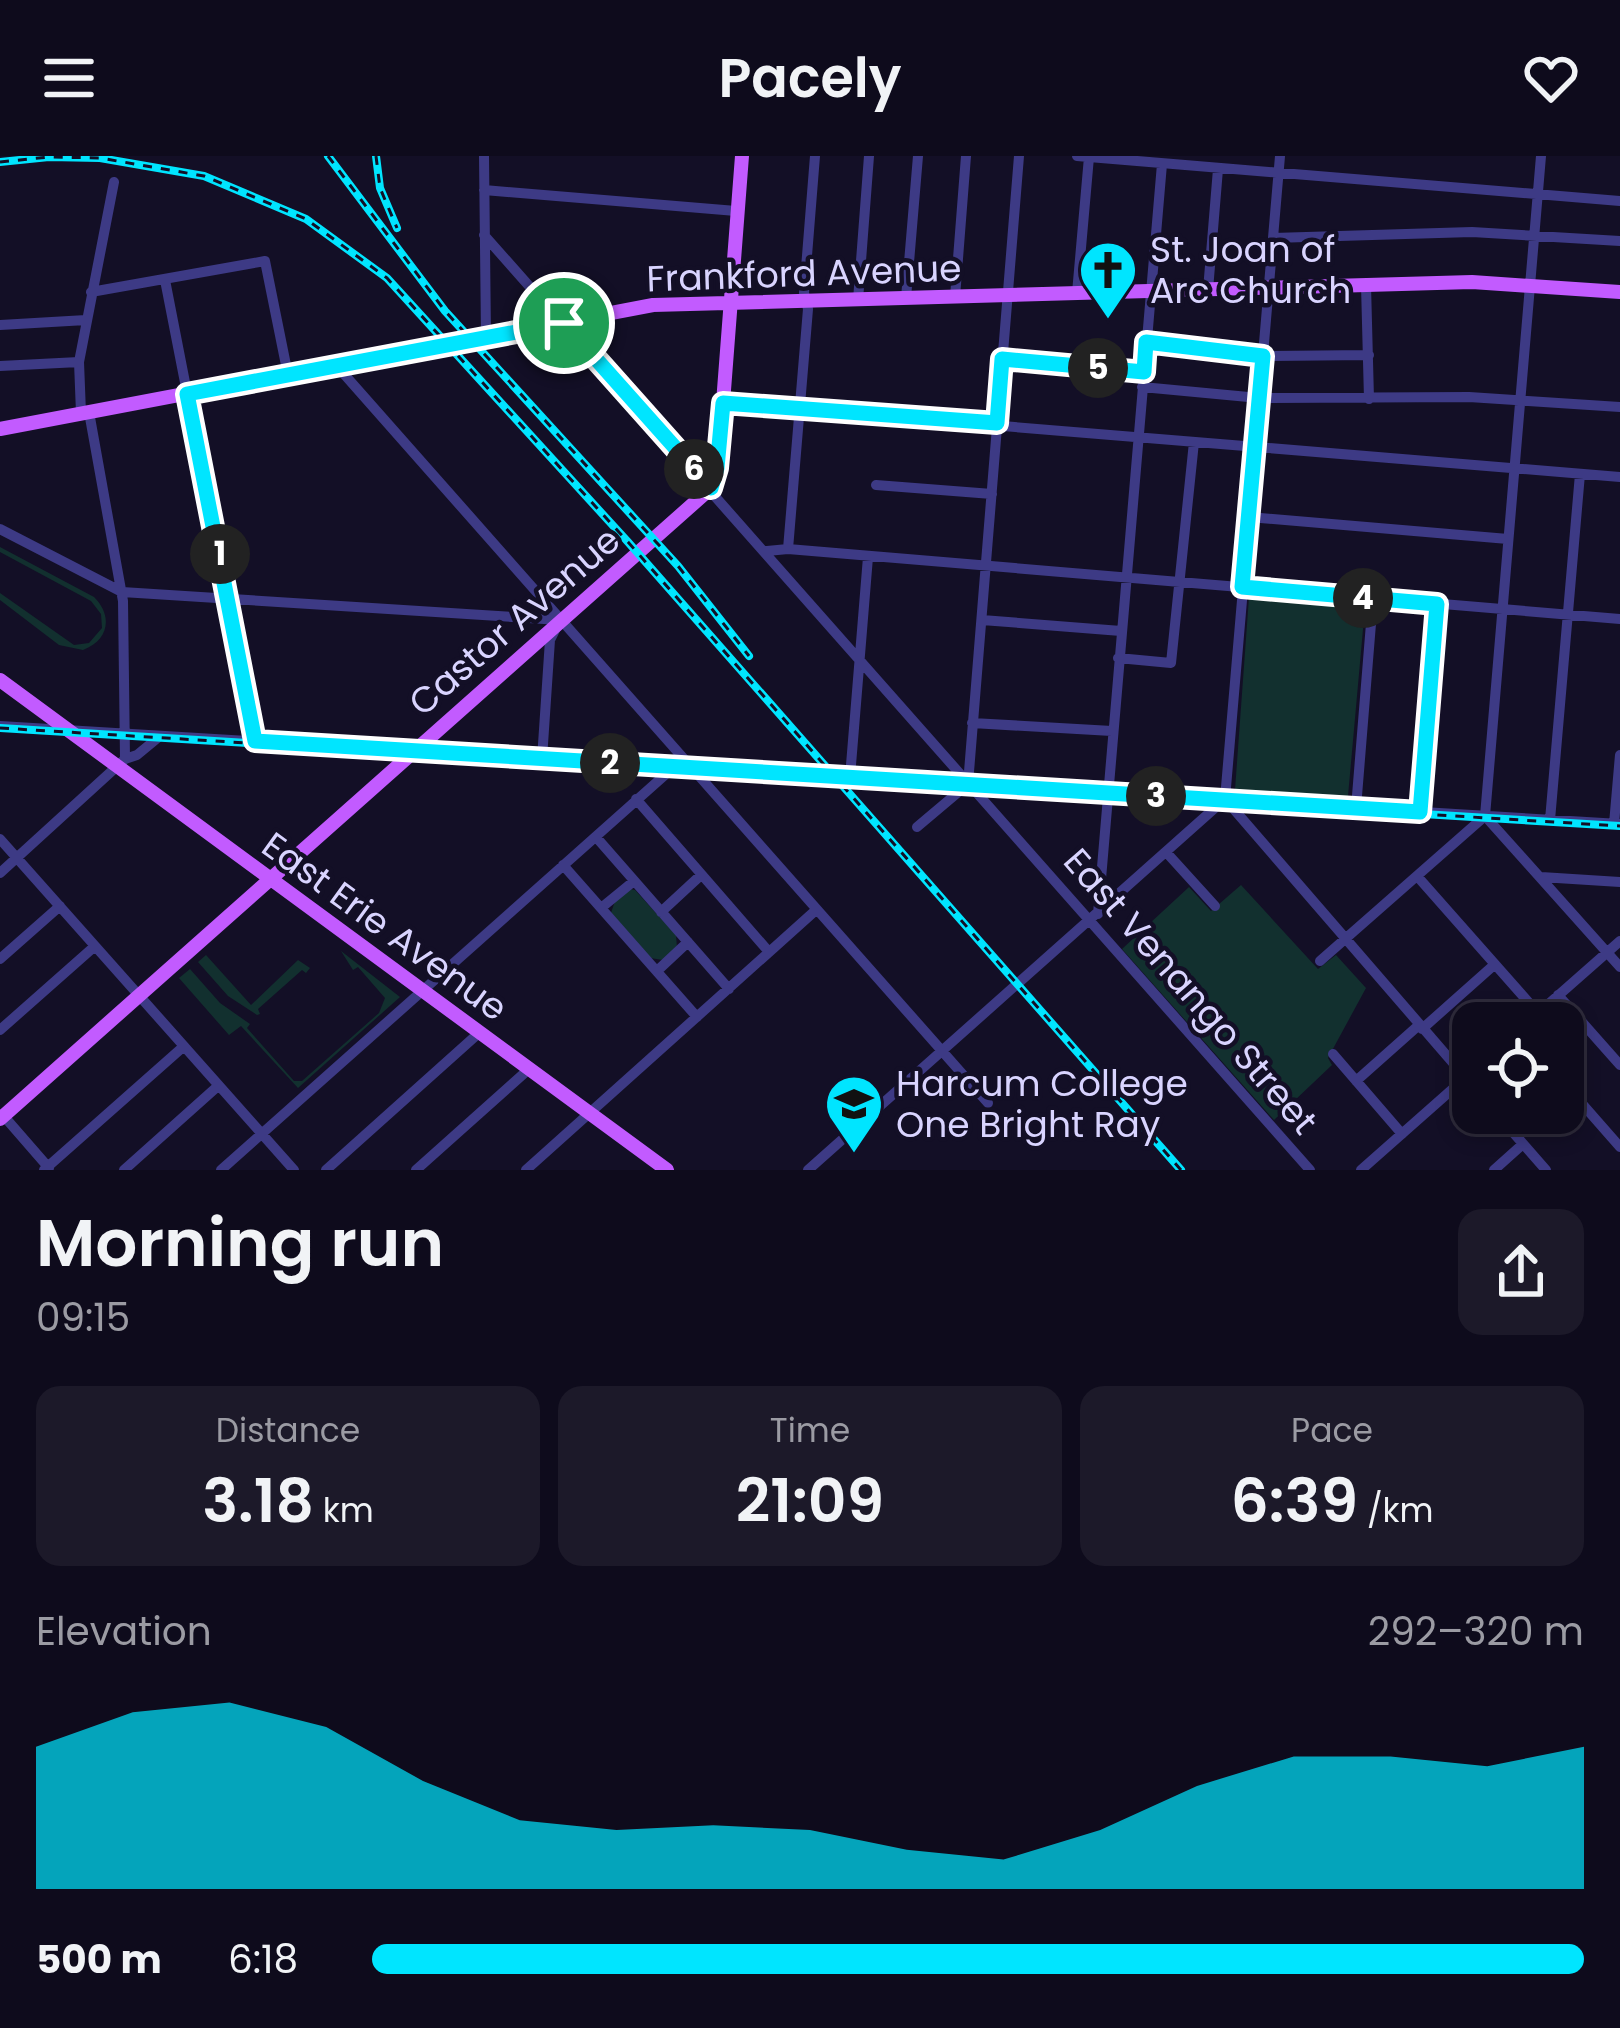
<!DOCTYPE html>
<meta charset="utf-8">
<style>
:root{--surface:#0e0b1c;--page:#1c1929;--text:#f1f3f6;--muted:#9b9ba3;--line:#2e2b3b;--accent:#00e5ff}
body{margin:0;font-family:Poppins,sans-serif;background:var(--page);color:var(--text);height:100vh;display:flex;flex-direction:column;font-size:45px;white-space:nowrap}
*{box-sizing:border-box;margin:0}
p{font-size:39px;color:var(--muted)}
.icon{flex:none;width:66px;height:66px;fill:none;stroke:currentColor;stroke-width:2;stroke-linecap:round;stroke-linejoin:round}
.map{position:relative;height:1014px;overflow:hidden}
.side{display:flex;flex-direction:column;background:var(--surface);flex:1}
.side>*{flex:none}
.tools{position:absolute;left:1452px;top:846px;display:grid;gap:24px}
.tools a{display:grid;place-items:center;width:132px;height:132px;border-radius:24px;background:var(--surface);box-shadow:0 6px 18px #0003,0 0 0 3px var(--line);font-size:60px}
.pin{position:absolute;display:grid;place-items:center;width:102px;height:102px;color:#fff;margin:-51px;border:6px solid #fff;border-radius:50%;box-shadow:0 3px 12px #0007}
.km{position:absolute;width:60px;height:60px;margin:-30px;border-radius:50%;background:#222;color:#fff;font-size:33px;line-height:60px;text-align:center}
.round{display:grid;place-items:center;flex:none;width:126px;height:126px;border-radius:24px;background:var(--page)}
.overview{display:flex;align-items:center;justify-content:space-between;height:204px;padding:0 36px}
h1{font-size:66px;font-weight:600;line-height:90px}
.stats{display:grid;grid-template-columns:repeat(3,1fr);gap:18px;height:204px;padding:12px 36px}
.stats div{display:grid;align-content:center;border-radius:24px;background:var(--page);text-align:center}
.stats b{font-size:60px;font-weight:600}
.stats small{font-size:33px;font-weight:400}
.stats p{font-size:33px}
.chart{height:336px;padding:24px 36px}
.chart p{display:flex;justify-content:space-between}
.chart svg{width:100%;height:216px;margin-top:12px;fill:var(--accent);opacity:.7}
ul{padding:0 36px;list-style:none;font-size:39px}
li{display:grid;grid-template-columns:192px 144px 1fr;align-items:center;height:90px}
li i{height:30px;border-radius:15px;background:var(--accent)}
header{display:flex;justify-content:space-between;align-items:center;height:156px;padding:0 36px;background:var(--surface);font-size:54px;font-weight:600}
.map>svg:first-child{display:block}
.green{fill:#12302f}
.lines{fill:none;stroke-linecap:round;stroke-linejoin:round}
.minor{stroke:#3d3a85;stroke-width:10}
.major{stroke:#c25bff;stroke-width:14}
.rail-casing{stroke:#00e5ff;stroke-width:8}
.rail{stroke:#130f26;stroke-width:3;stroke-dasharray:9;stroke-linecap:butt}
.route-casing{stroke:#fff;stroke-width:24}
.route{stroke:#00e5ff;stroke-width:15}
.labels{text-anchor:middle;stroke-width:9;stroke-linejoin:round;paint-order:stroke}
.poi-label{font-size:36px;fill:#d9d4ff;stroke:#130f26;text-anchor:start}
.street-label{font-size:36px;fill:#d9d4ff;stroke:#130f26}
</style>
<header><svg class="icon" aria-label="menu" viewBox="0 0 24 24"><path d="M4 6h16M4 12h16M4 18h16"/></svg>Pacely<svg class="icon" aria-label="heart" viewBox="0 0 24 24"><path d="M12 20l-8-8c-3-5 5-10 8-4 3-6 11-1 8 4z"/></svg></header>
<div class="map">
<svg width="1620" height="1014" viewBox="0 0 1620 1014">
<rect width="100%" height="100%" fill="#130f26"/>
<path class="green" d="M 0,391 L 94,441 C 113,460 109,484 83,494 L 59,489 L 0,444 L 0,437 L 74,489 L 89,487 L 102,472 L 101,458 L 91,445 L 0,396 Z
M 1249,441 L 1365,451 L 1348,640 L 1235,634 Z
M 1241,729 L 1318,813 L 1336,799 L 1366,832 L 1328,902 L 1332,909 L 1274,964 L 1122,793 L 1189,731 L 1211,755 Z
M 630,733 L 635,734 L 676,779 L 677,792 L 663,804 L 650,802 L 611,757 L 615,745 Z
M 341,795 L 400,841 L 298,932 L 241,870 L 229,879 L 179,822 L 190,813 L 220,847 L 250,868 L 247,872 L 294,925 L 302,925 L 379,857 L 385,842 L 358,811 L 353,814 Z
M 206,799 L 251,849 L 298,804 L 310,812 L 306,817 L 302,814 L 258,853 L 260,858 L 257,859 L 228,840 L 198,806 Z"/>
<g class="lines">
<path class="minor" d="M 484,0 L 486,181
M 1077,0 L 1620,45
M 1280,0 L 1225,643 L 1473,930
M 1541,0 L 1485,660 L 1620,811
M 484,34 L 736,55
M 484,79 L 1310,1014
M 1273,82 L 1472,76 L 1620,85
M 165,124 L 255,585
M 1366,129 L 1369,243
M 1208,134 L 1218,13
M 91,136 L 265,105 L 288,219
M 1077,137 L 1089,1
M 955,141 L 966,0
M 906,142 L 918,0
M 858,144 L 869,0
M 0,169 L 86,164
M 1146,186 L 1263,200 L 1369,199
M 1002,203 L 1144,216
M 336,209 L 988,947
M 0,210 L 79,206
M 1142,231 L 1259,242 L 1469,241 L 1620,251
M 723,247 L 1620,321
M 81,257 L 79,206 L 114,26
M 876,329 L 992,338
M 1249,361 L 1508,383
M 0,373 L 122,436 L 560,464
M 788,393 L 808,153 L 804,137 L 815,0
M 767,395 L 788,393 L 1620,463
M 982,464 L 1121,475
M 1118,502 L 1171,507 L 1194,286
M 972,567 L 1112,575
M 0,570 L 1620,668
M 125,603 L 137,599 L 160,580
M 542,603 L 550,484 L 556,472
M 850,621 L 868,401
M 968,628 L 1019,0
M 636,643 L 769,796
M 1356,652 L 1373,443
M 1420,656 L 1437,448
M 1550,664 L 1580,318
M 1614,668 L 1620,599
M 917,671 L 968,628
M 596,681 L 729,833
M 0,683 L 294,1014
M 1166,696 L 1215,750
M 563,709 L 697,861
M 0,717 L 125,603 L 123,445 L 89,256
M 1417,720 L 1538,857
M 1541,721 L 1620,726
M 601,752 L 634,725
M 661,756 L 701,719
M 1098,758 L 1162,8
M 0,803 L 60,750
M 1320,805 L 1485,660
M 657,815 L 688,786
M 1558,839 L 1620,909
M 1527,867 L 1620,785
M 1422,873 L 1494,809
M 0,874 L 95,790
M 1333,898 L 1402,978
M 1356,925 L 1419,869
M 1563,926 L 1620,991
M 1496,957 L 1546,1014
M 2,958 L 49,1012
M 44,1014 L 183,891
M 124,1014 L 218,930
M 221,1014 L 675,610
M 326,1014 L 480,876
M 416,1014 L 529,913
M 526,1014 L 816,754
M 808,1014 L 1225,643
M 1361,1014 L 1473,915
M 1494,1014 L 1523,988"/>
<path class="major" d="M 0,273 L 653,149 L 1472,126 L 1620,136
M 0,524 L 667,1014
M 0,963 L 711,332 L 717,312 L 723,247 L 742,0"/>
<g class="rail-casing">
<path id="rail" d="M 328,0 L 445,155 L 678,410 L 749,500
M 376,0 L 380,32 L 397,72
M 0,6 L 49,1 L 100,2 L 204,20 L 306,63 L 387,122 L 628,386 L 1181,1014
M 0,572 L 1620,670"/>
</g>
<use href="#rail" class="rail"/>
</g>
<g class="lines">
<g class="route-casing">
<path id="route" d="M 564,167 L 711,332 L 717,312 L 723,247 L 997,267 L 1002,203 L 1144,216 L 1146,186 L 1263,200 L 1242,431 L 1437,448 L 1420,656 L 255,585 L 187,238 Z"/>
</g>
<use href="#route" class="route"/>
</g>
<defs>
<g id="church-pin" transform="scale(3)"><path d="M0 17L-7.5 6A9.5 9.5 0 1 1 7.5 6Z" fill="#00e5ff" stroke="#130f26"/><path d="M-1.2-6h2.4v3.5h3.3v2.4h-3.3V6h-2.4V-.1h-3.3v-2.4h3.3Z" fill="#111"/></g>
<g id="university-pin" transform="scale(3)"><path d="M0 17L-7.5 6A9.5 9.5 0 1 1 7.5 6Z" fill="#00e5ff" stroke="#130f26"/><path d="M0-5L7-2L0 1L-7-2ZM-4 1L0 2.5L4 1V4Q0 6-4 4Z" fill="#111"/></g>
</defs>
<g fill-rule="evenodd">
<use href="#church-pin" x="1108" y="114"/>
<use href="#university-pin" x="854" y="948"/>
</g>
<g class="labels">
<g class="poi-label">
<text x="1150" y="106">St. Joan of<tspan x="1150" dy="41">Arc Church</tspan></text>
<text x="896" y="940">Harcum College<tspan x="896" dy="41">One Bright Ray</tspan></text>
</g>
<g class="street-label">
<text transform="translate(804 117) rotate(-2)" y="13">Frankford Avenue</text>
<text transform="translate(514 465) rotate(-41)" y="13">Castor Avenue</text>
<text transform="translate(385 770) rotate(36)" y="13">East Erie Avenue</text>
<text transform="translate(1191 835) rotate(49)" y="13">East Venango Street</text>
</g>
</g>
</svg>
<div class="tools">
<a><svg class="icon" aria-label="locate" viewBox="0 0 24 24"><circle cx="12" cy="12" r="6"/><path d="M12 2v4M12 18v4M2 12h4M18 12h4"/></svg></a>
</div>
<div class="pin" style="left:564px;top:167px;background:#1e9e55"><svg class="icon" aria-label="arrive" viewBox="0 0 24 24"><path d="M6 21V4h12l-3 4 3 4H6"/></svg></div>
<b class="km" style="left:220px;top:398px">1</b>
<b class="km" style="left:610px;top:607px">2</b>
<b class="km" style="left:1156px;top:640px">3</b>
<b class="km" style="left:1363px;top:442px">4</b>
<b class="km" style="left:1098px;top:212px">5</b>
<b class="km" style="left:694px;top:313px">6</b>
</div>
<section class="side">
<div class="overview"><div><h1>Morning run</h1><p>09:15</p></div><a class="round"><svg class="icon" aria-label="share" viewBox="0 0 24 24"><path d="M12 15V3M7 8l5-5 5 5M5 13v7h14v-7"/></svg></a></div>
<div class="stats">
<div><p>Distance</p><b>3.18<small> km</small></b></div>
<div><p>Time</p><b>21:09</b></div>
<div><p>Pace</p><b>6:39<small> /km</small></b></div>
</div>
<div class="chart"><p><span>Elevation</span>292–320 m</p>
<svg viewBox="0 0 160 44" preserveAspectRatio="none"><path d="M0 44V15L10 8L20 6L30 11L40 22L50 30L60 32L70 31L80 32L90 36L100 38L110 32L120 23L130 17L140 17L150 19L160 15V44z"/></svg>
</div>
<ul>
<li><b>500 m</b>6:18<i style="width:100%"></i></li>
</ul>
</section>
